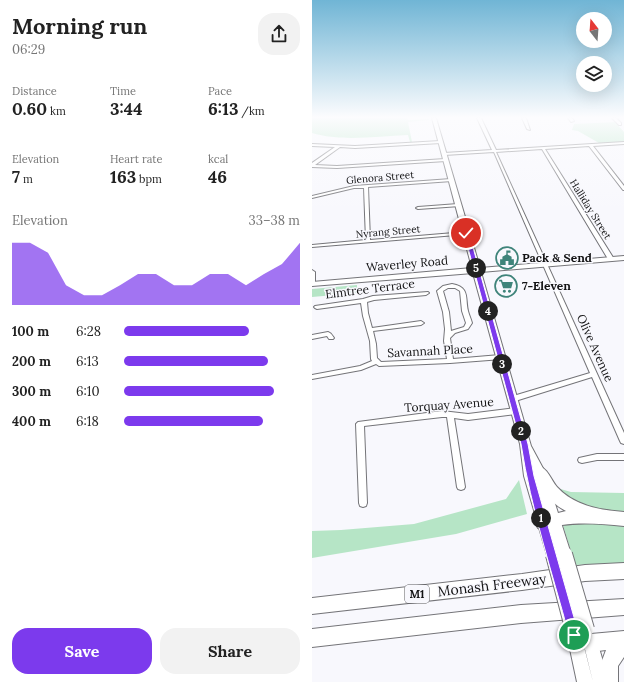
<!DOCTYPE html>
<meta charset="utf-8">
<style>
:root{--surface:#fff;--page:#f2f2f2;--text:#222;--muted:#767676;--accent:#7c3aed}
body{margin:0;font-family:Lora,serif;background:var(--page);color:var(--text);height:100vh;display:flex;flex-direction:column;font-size:15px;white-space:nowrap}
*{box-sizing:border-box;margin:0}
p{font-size:13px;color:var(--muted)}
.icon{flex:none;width:22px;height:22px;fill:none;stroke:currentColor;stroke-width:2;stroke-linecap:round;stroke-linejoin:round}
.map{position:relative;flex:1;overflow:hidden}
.sheet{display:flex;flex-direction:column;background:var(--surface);width:312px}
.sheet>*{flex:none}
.needle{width:26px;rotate:343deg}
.tools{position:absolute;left:264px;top:12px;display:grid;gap:8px}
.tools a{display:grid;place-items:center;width:36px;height:36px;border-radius:50%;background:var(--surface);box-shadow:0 4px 16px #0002;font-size:20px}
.pin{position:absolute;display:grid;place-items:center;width:34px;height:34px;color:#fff;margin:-17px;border:2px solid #fff;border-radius:50%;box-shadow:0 1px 4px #0007}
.km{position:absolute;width:20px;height:20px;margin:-10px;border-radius:50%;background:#222;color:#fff;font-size:11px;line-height:20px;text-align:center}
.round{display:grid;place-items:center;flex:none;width:42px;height:42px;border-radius:16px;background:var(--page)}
.headline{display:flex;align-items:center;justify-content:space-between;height:68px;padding:0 12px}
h1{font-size:22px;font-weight:700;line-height:30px}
.metrics{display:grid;grid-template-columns:repeat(3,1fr);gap:6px;height:68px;padding:4px 12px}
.metrics div{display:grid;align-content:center}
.metrics b{font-size:17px;font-weight:700}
.metrics small{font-size:11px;font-weight:400}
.metrics p{font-size:11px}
.chart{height:112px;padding:8px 12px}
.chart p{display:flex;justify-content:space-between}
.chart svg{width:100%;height:72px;margin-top:4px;fill:var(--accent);opacity:.7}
.action{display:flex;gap:8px;margin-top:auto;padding:8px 12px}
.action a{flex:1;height:46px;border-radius:16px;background:var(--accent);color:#fff;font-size:16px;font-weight:700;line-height:46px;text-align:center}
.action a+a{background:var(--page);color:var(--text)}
ul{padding:0 12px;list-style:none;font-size:13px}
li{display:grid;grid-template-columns:64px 48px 1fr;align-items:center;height:30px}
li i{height:10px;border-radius:5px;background:var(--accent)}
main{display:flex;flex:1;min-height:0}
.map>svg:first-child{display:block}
.green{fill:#b6e5c6}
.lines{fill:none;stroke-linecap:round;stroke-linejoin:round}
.minor-casing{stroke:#747478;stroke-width:2}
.tertiary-casing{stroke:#747478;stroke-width:2}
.primary-casing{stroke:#747478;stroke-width:2}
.motorway-casing{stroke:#747478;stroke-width:2}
.minor{fill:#fff;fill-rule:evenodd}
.tertiary{fill:#fff;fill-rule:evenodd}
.primary{fill:#fff;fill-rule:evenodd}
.motorway{fill:#fff;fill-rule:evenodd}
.primary-bridge-casing{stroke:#747478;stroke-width:16;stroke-linecap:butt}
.primary-bridge{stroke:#fff;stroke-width:14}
.route{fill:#7c3aed;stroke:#fff}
.labels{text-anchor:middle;stroke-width:3;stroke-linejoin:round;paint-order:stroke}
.far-street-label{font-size:10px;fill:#131314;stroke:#f8f8fd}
.shield{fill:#f8f8fd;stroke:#58585a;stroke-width:1}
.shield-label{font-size:11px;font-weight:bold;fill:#131314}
.poi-label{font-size:12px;font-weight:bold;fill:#131314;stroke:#f8f8fd;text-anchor:start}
.street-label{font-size:12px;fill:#131314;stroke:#f8f8fd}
.near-street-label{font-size:14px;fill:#131314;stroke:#f8f8fd}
</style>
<main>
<section class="sheet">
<div class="headline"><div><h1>Morning run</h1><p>06:29</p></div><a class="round"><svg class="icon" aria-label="share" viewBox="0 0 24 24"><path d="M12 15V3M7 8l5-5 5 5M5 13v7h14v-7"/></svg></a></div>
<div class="metrics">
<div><p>Distance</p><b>0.60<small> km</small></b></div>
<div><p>Time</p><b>3:44</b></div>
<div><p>Pace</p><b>6:13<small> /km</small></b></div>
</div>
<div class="metrics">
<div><p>Elevation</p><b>7<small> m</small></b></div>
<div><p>Heart rate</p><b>163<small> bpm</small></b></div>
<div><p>kcal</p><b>46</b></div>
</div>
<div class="chart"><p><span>Elevation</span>33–38 m</p>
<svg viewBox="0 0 160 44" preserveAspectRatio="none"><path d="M0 44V6L10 6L20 12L30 32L40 38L50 38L60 32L70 25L80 25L90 32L100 32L110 25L120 25L130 32L140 25L150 19L160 6V44z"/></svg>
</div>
<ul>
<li><b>100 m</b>6:28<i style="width:71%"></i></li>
<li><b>200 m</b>6:13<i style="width:82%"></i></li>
<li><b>300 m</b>6:10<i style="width:85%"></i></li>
<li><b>400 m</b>6:18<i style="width:79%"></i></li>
</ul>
<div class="action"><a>Save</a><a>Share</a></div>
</section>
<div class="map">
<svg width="312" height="682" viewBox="0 0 312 682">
<rect width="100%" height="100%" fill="#f8f8fd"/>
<path class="green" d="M 0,118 L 95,118 L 96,120 L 117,119 L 117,120 L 96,122 L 100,142 L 98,142 L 96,135 C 65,136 30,142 0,133 Z
M 303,122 L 312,132 L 312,142 L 287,143 L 266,131 L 260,130 L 262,124 Z
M 45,285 L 45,293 L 0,297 L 0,289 Z
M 207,480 L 215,514 L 144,534 L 0,558 L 0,531 L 29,530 L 102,524 L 194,499 Z
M 245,488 L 259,492 L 312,493 L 312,512 L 270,509 Z
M 250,522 L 312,522 L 312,563 L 263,565 Z"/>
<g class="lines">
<g class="minor-casing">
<path id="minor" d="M 165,118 L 169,118 L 184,150 L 312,142 L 312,144 L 281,146 L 312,186 L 312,190 L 311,190 L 277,146 L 233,149 L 302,259 L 299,261 L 296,259 L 230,149 L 184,152 L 312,433 L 312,444 L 309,443 L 308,441 L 280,377 L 200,402 L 198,401 L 197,399 L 198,397 L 278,373 L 182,152 L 132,155 L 130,154 L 132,153 L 180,150 Z
M 210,118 L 214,118 L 218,130 L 215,129 Z
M 256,118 L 260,118 L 262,121 L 259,122 Z
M 300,118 L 304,118 L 309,123 L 309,125 L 307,125 Z
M 128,141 L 130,142 L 129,143 L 43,148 L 28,147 L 3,165 L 25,166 L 133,159 L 134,159 L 134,161 L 25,168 L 0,167 L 0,163 L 23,147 L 0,146 L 0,144 L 43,146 Z
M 139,179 L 141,180 L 140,181 L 56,187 L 58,240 L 154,232 L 156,232 L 156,234 L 0,247 L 0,245 L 54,240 L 52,188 L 42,188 L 0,198 L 0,196 L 42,186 Z
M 146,204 L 148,204 L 148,206 L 106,209 L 104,208 L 106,207 Z
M 140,284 C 158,287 153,298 156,311 C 157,315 159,319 160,323 L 156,329 L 143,333 L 138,338 L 141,359 L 188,355 L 190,355 L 191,357 L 190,359 L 138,363 L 67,366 L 64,364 L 49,370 L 0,379 L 0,375 L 48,366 L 60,361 L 59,359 L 58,341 L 51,316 L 49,303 L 5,309 L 3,308 L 2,307 L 3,306 L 51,299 L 61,296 L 116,292 L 117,293 L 114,295 L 62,300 L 55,302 L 56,313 L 60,328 L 109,321 L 112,323 L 109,325 L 61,331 L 64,344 L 65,358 L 69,362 L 135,359 L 132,341 L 133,329 L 131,312 L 125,291 L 131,286 ZM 136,288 L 143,288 L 148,291 L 150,311 L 154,323 L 152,327 L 139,331 L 137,312 L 131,291 Z
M 16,332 C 19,333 20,335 22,338 L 21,339 L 17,339 L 15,336 L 0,339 L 0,335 Z
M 204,408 L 206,409 L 207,411 L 206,413 L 204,414 L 156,420 L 142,418 L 153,487 L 152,489 L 149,490 L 146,489 L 145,487 L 135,417 L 130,417 L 52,426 L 55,503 L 54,506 L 51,507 L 48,506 L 47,503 L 44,424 L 46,422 L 130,411 L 156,414 Z
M 285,454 L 312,454 L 312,460 L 285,460 L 270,463 L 267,462 L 266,460 L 267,458 Z"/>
</g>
<g class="tertiary-casing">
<path id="tertiary" d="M 0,270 L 3,272 L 3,284 L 0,286 Z"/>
</g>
<g class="primary-casing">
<path id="primary" d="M 120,118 L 124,118 L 168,268 L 312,256 L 312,260 L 169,272 L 219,446 L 233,472 L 259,554 L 258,558 L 253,560 L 248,558 L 247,556 L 246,559 L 241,561 L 236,559 L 235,555 L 212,476 L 208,444 L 161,273 L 0,286 L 0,282 L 160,268 Z
M 262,628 L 267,630 L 269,635 L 281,682 L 265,682 L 255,635 L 257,630 Z
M 278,634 L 283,636 L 285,641 L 297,682 L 281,682 L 271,641 L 273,636 Z"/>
</g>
<g class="motorway-casing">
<path id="motorway" d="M 227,466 C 236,469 239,480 245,487 C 262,506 288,510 312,512 L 312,526 C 291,524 270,522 250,525 C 241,527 234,531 226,528 L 223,523 L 226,518 L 254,511 C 238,503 228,488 220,472 L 222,468 Z
M 312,563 L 312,579 L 273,581 L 210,590 L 0,614 L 0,598 L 210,574 L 273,565 Z
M 312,599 L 312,615 L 209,623 L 0,647 L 0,629 L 209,605 Z
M 262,626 L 279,634 L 312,631 L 312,657 L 306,666 L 306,682 L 288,682 L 288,666 L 294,650 L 278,652 L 256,641 L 253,635 L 256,629 Z"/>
</g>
<use href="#minor" class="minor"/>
<use href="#tertiary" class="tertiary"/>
<use href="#primary" class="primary"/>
<use href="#motorway" class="motorway"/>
<g class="primary-bridge-casing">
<path id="primary-bridge" d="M 253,554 L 275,629
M 241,555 L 262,635"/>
</g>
<use href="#primary-bridge" class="primary-bridge"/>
</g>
<linearGradient id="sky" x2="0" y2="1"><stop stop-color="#70b5d5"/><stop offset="0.55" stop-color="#fcfcfe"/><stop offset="1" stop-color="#fcfcfe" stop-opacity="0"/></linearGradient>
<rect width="312" height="213" fill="url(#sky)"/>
<path class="route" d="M 154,232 L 157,233 L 216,444 L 222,476 L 267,635 L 266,638 L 262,640 L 259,638 L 257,635 C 240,572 219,509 209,444 L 152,233 Z"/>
<defs>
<g id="civic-ring" transform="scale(1.15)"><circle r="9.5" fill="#f8f8fd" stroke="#3f847a" stroke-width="1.5"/><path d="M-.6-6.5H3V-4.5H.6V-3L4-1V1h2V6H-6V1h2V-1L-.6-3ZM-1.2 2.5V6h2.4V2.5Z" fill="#3f847a"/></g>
<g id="supermarket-ring" transform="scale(1.15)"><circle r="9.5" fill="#f8f8fd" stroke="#3f847a" stroke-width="1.5"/><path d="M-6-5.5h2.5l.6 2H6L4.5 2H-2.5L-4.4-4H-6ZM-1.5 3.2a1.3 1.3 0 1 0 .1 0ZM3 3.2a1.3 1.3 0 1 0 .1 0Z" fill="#3f847a"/></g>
</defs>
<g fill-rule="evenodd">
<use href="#civic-ring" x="195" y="258"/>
<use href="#supermarket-ring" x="194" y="286"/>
</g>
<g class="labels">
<g class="far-street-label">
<text transform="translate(68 177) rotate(-5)" y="4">Glenora Street</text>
<text transform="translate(279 209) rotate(58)" y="4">Halliday Street</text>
<text transform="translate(76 231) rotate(-5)" y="4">Nyrang Street</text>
</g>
<rect class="shield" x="93" y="585" width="24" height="18" rx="3"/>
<g class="shield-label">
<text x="105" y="598">M1</text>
</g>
<g class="poi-label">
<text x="210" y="262">Pack &amp; Send</text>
<text x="210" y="290">7-Eleven</text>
</g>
<g class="street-label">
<text transform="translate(95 264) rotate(-5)" y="4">Waverley Road</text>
<text transform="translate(58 289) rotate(-7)" y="4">Elmtree Terrace</text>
<text transform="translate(283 348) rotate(66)" y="4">Olive Avenue</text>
<text transform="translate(118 351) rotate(-3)" y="4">Savannah Place</text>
<text transform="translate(137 405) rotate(-4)" y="4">Torquay Avenue</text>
</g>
<g class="near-street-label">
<text transform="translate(180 585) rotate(-7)" y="5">Monash Freeway</text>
</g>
</g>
</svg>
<div class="tools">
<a><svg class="needle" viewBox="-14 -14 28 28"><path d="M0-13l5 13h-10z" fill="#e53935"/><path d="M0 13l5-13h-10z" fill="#767676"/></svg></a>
<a><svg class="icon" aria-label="layers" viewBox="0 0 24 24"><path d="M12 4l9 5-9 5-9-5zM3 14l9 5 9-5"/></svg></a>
</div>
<div class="pin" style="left:262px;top:635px;background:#1e9e55"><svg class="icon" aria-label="arrive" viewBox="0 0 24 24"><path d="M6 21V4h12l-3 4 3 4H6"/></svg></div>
<div class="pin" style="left:154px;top:233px;background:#d93025"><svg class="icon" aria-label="check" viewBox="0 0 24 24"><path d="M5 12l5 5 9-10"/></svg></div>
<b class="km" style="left:229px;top:518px">1</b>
<b class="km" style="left:209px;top:431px">2</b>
<b class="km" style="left:190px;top:364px">3</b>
<b class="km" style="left:176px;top:311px">4</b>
<b class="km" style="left:164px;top:268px">5</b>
</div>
</main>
